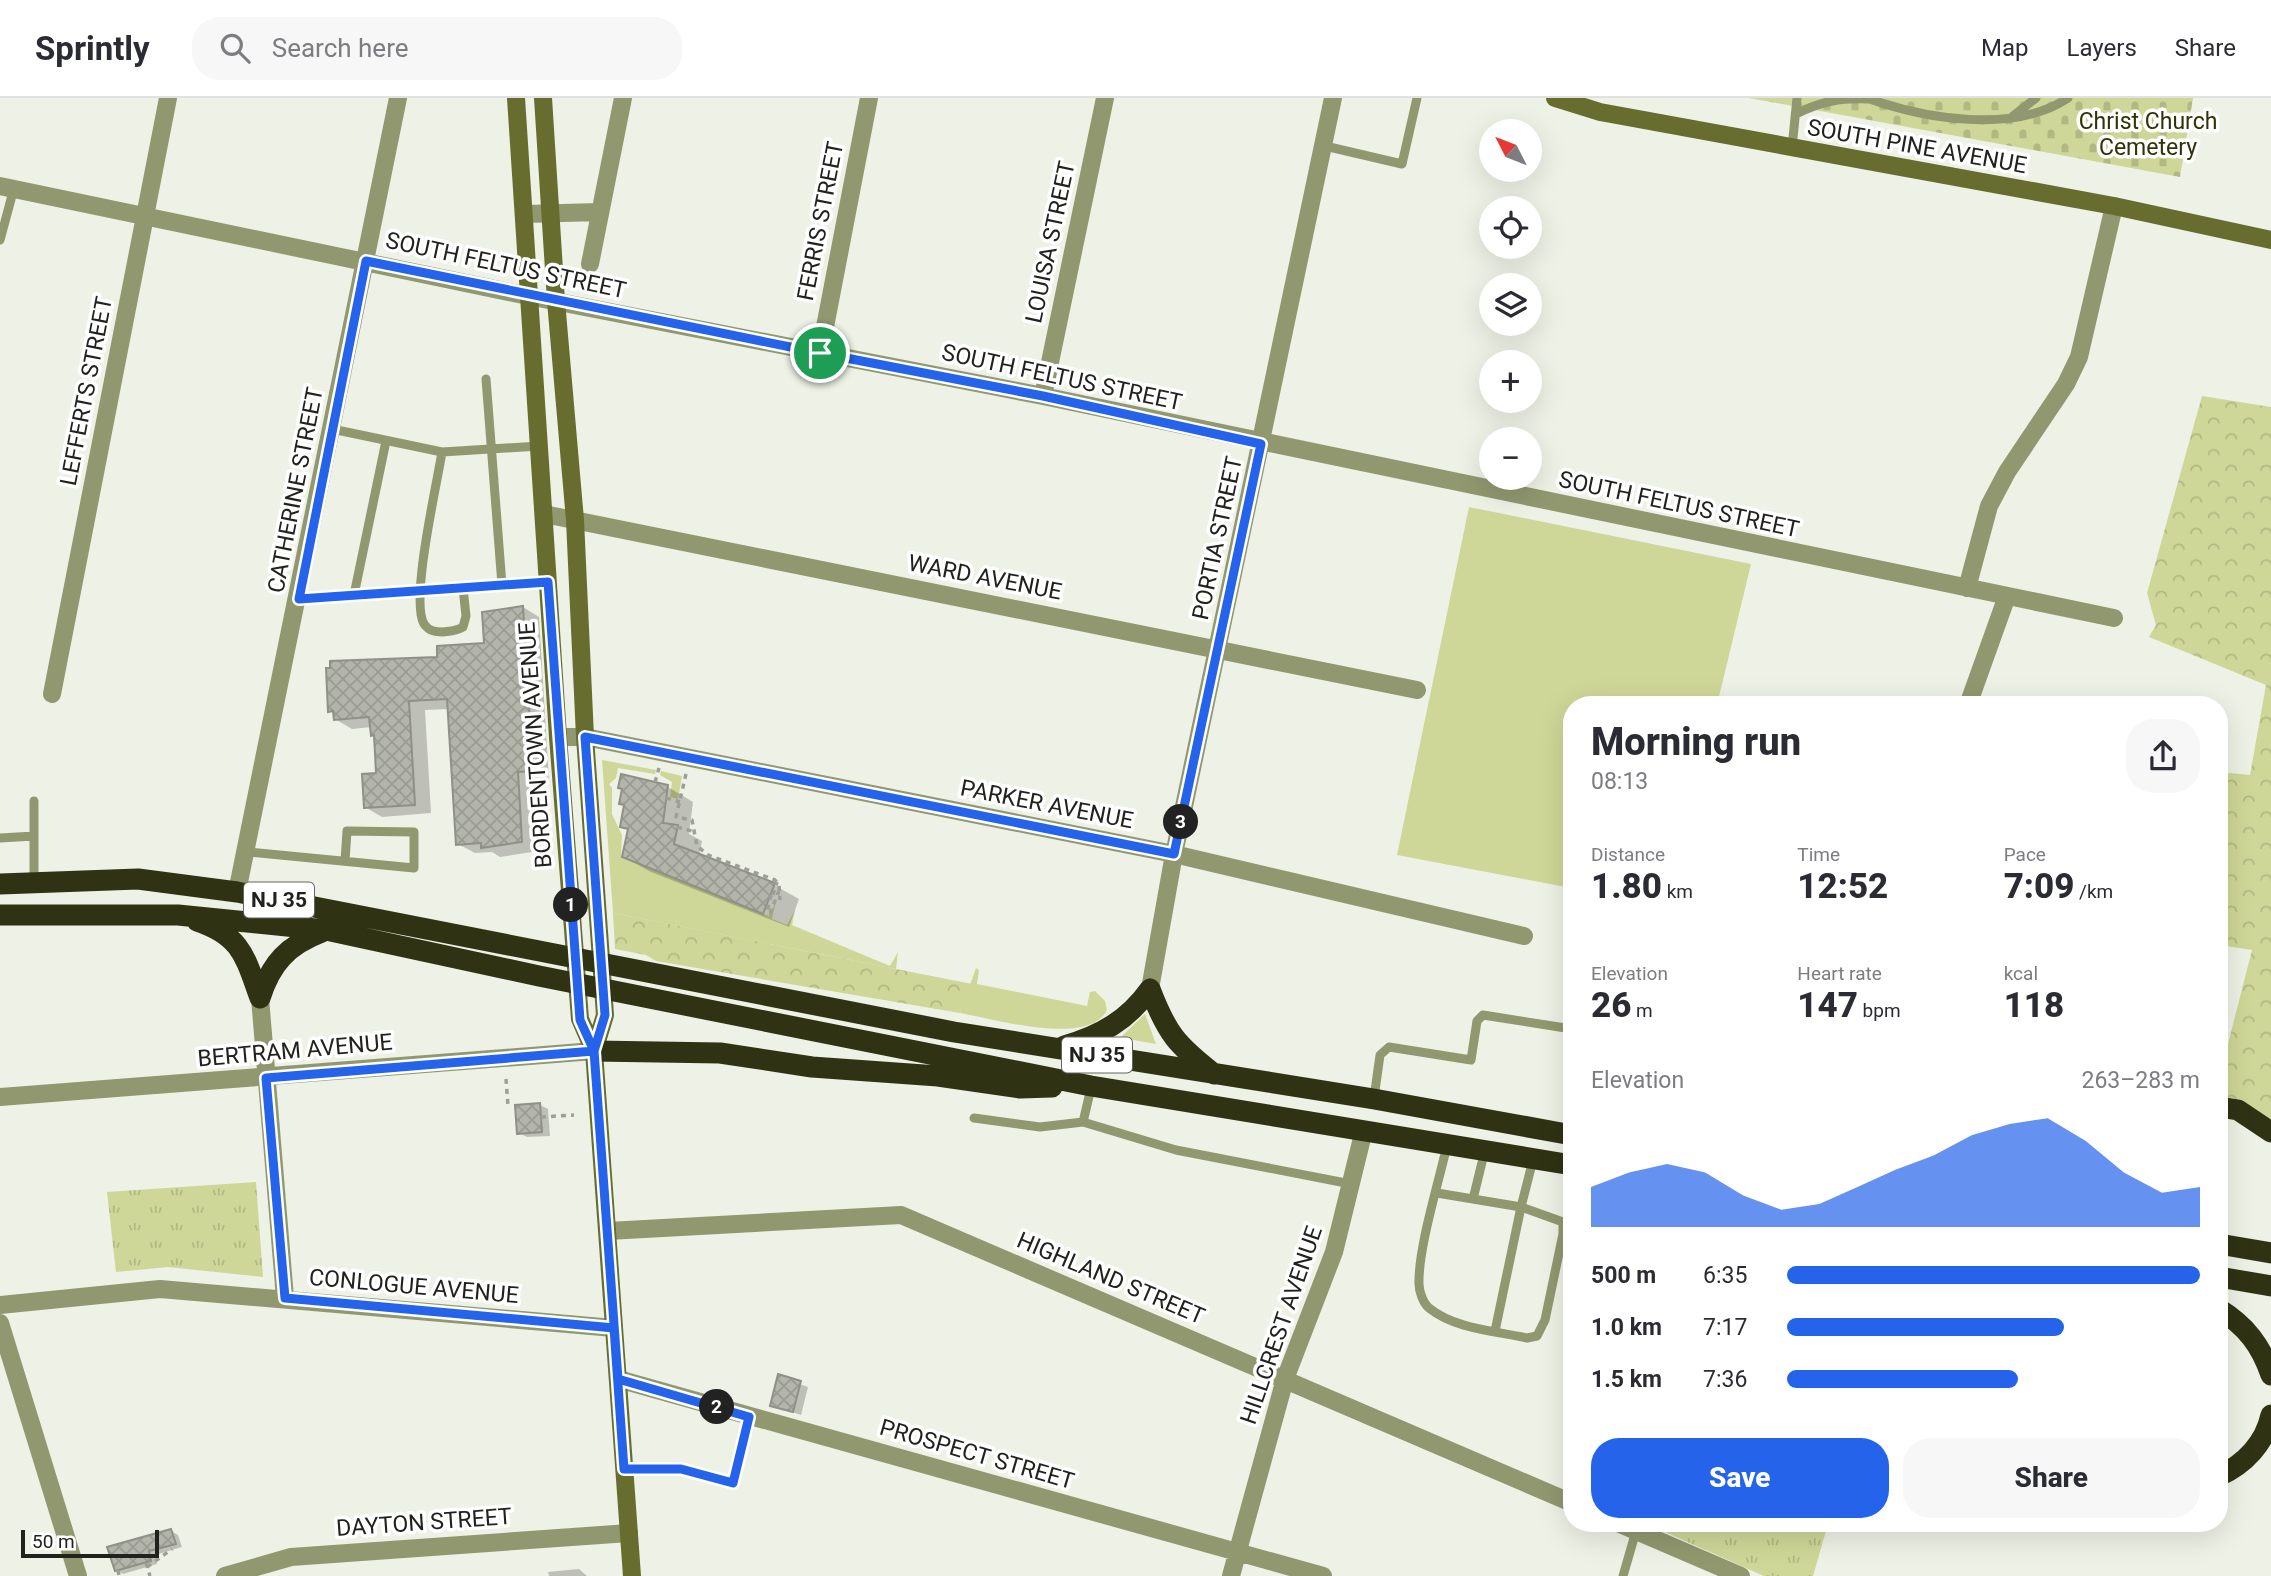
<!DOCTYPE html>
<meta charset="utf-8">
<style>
:root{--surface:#fff;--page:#f7f7f7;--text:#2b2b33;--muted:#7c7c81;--line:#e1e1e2;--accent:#2563eb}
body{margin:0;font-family:Roboto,sans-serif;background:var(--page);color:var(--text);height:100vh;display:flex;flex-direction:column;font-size:26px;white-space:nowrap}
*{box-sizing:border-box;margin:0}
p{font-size:23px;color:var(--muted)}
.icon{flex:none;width:38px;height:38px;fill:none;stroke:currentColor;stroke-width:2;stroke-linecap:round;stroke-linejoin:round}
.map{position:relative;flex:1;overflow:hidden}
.drawer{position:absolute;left:1563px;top:598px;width:665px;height:836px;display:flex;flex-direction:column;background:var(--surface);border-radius:28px;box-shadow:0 7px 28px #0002}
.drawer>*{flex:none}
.needle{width:46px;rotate:312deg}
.tools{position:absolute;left:1479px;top:21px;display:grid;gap:14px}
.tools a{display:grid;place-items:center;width:63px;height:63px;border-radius:50%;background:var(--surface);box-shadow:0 7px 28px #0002;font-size:35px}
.scale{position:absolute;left:21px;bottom:18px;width:138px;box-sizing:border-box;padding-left:7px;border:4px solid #21211d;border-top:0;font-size:19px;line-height:24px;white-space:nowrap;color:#21211d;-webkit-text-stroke:5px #fff;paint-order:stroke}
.pin{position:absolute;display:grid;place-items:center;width:60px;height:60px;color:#fff;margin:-30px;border:4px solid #fff;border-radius:50%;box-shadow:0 2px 7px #0007}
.km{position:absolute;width:35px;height:35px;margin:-18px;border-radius:50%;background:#222;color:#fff;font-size:19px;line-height:35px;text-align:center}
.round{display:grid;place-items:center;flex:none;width:74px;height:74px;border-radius:28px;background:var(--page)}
.head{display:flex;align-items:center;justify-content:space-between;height:119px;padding:0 28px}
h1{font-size:38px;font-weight:800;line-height:52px}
.figures{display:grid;grid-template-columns:repeat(3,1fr);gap:10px;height:119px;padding:7px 28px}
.figures div{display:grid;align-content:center}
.figures b{font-size:35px;font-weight:800}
.figures small{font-size:19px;font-weight:400}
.figures p{font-size:19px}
.chart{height:196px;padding:14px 28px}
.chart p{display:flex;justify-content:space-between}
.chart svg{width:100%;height:126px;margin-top:7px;fill:var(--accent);opacity:.7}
.action{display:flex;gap:14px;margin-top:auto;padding:14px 28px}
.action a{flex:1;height:80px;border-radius:28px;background:var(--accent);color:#fff;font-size:28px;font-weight:800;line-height:80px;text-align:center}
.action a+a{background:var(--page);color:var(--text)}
ul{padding:0 28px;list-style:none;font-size:23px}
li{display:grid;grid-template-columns:112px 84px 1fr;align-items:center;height:52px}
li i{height:18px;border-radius:9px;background:var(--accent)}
header{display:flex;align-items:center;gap:42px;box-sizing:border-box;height:98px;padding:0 35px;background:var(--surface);border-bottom:2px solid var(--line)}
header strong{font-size:33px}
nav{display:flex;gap:38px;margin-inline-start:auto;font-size:24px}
.search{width:490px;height:63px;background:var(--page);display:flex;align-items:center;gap:18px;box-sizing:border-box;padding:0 24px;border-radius:28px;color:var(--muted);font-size:26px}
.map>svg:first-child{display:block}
.grass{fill:#ced797}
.forest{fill:url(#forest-crowns)}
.cemetery{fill:url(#cemetery-stones)}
.park{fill:url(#park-tufts)}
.shadow{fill:#0003}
.building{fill:url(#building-cross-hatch);stroke:#8f9187;stroke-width:2}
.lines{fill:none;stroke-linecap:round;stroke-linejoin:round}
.path{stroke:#9ea097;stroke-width:3.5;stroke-dasharray:5 5;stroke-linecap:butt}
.lane{stroke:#91986f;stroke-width:9}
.street{stroke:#91986f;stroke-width:18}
.secondary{stroke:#666d2f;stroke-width:18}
.highway{stroke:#2f3313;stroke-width:21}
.route-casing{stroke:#fff;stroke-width:14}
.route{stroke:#2563eb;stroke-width:9}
.labels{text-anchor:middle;stroke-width:7;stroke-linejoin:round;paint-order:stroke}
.shield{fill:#fff;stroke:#646461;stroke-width:2}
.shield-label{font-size:21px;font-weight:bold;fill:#21211d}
.park-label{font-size:23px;fill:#2f3307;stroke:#fff}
.street-label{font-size:23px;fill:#21211d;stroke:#fff}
</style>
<header>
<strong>Sprintly</strong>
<div class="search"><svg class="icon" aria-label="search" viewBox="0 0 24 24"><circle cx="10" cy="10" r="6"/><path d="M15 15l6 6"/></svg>Search here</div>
<nav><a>Map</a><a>Layers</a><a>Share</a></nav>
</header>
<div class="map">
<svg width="2271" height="1478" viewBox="0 0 2271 1478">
<defs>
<pattern id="forest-crowns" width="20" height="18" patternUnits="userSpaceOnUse" patternTransform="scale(1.75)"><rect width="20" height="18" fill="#ced797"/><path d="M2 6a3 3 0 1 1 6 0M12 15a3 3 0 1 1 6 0" fill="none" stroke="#b1b882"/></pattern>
<pattern id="cemetery-stones" width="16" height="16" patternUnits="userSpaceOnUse" patternTransform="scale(1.75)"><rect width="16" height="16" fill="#ced797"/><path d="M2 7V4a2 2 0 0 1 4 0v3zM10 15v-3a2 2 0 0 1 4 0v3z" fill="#b1b882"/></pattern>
<pattern id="park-tufts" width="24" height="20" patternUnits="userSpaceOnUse" patternTransform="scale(1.75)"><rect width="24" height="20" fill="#ced797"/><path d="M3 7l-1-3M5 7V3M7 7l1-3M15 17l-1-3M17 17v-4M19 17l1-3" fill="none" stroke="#b1b882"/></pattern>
<pattern id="building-cross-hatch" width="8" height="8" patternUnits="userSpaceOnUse" patternTransform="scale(1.75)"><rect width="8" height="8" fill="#b3b5aa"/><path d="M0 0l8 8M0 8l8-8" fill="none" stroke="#9a9b92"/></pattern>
</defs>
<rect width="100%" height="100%" fill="#eef1e5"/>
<path class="grass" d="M 1469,409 L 1751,466 L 1717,607 L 1572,607 L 1571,790 L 1397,757 Z
M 602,662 L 656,672 L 655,676 L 618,670 L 616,680 L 609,686 L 612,690 L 612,716 L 622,737 L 621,759 L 769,818 L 776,803 L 772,821 L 787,827 L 795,812 L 792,827 L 890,868 L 898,854 L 896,871 L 613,815 Z
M 661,673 L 682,678 L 678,701 L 670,699 L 672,684 L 660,677 Z
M 976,870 L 979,872 L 977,886 L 1087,908 L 1090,894 L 1095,893 L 1105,903 L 1107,912 C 1089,949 994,921 960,915 Z
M 1145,916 L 1156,946 L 1122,940 L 1123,937 Z"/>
<path class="forest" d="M 2202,298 L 2271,309 L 2271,1038 L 2219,1011 L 2219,981 L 2252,852 L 2219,847 L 2219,674 L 2250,677 L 2266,587 L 2149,539 L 2156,527 L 2147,495 Z
M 613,815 L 972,886 L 960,915 L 656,863 L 646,857 L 615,851 Z"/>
<path class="cemetery" d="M 1749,0 L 2193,0 L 2180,79 Z"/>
<path class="park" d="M 256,1084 L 263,1179 L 168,1169 L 116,1174 L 107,1094 Z
M 1647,1426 L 1828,1426 L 1813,1478 L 1764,1478 Z"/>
<path class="shadow" d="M 523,509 L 539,519 L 549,682 L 534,683 L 538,753 L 500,759 L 492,754 L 475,755 L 458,746 L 450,611 L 425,612 L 431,715 L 382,719 L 365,709 L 378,677 L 372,629 L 352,631 L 335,621 L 335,616 L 330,613 L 439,560 L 485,546 Z
M 668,689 L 693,704 L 689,736 L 702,743 L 699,758 L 774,787 L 799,801 L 789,829 L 649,773 L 624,759 L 630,732 L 622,728 Z
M 540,1007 L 548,1011 L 550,1038 L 527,1039 L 519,1035 Z
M 779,1279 L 808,1289 L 801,1317 L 772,1307 Z
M 171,1433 L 178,1437 L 182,1449 L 155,1457 L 157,1466 L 123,1476 L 116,1472 Z
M 579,1471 L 587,1478 L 549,1478 L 548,1474 Z"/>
<path class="building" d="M 523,508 L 533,673 L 518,674 L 522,744 L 481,750 L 481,745 L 456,747 L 447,601 L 409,603 L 415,707 L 364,710 L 362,676 L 376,675 L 374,637 L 371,638 L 369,619 L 334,622 L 333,613 L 328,614 L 326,570 L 330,570 L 330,563 L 437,559 L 437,548 L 484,545 L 482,514 Z
M 621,676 L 668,687 L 663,725 L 678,727 L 674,746 L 775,785 L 763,816 L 622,759 L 628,731 L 620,729 L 624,707 L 619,706 L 622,691 L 618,690 Z
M 540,1005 L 542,1034 L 517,1036 L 515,1007 Z
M 778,1276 L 801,1283 L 793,1314 L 770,1308 Z
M 171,1431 L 176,1446 L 149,1453 L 151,1463 L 115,1473 L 107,1449 Z"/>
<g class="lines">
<path class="path" d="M 686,676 L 676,719 L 692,722 L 697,748 L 708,757 L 775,782 L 779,787 L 780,802
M 655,684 L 659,670
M 666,700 L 680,704
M 677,729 L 692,733
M 771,797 L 767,814 L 770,815 L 779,793
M 773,797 L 777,784
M 506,981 L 508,1008
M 541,1019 L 574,1017
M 146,1465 L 150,1478
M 147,1469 L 172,1451
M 118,1472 L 119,1478"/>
<path class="lane" d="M 1867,0 C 1925,21 2014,36 2068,0
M 1796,16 C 1821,3 1841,0 1868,1
M 2013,18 L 2036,0
M 1325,48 L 1402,66 L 1417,0
M 1792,50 L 1797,0
M 0,142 L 14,90
M 486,281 L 502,487
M 332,331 L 442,354 L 539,348
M 442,354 C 437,386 410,502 424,526 C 429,533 435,534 443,534 C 451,533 457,533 463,529 L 466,518 L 463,490
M 354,497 L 386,343
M 299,501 L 548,484
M 0,740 L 34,738
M 248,754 L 414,770 L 414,734 L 347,733 L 345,763
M 34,784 L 34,703
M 1091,990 L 1083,1024 L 1176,1052 L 1351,1086
M 1374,1000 L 1380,957 L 1389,949 L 1471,962 L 1477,923 L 1483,917 L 1572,931
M 974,1020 L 1040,1029 L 1083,1024
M 1447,1047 C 1439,1084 1418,1150 1419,1186 C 1419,1193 1423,1205 1429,1210 C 1455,1231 1495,1233 1527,1240 L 1537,1238 L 1545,1222 L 1563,1136 L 1563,1124 L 1521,1109 L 1533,1062
M 1437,1095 L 1521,1109 L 1495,1233
M 1473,1101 L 1485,1052
M 624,1371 L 681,1371 L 733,1385 L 749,1319
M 2020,1426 L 2025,1428
M 1623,1478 L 1636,1433"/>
<path class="street" d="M 0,88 L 528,198 L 1043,298 L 2114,520
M 525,116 L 600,114
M 590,166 L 623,0
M 820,255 L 869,0
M 1043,298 L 1105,0
M 544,416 L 1417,592
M 1967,490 L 1989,408 L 2007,374 L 2066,286 L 2079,259 L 2114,108
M 52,596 L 168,0
M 1968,607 L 2007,498
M 558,639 L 585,639 L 1174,756 L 1524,838
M 237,794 L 398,0
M 1150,891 L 1174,756 L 1333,0
M 260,900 L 285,1200
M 0,999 L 594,953
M 608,1133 L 901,1117 L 1572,1405
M 0,1207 L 160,1191 L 614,1230
M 0,1225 L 78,1478
M 618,1281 L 1323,1478
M 1620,1426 L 1741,1478
M 225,1478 L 291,1459 L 629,1435
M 1231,1478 L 1285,1281 L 1334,1154 L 1364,1032"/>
<path class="secondary" d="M 516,0 L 558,639 L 580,921 L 594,953 L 632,1478
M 543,0 L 556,203 L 575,422 L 585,639 L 605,917 L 594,953
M 1555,0 L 1600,14 L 2114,108 L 2271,142"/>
<path class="highway" d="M 0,786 L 138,781 L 237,794 L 954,934 L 1374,1001 L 1572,1037
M 0,817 L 178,817 L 326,832 L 539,878 L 1091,988 L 1572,1067
M 197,823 C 242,838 245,859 260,900
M 1150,891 C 1167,936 1177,947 1214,976
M 260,900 C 271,865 288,847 322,834
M 1064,948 C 1100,938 1128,922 1150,891
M 594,953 L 720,955 L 812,969 L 938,978 L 1020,990 L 1052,989
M 2219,1009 L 2238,1012 L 2271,1034
M 2219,1146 L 2271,1155
M 2219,1179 L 2271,1188
M 2219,1211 C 2246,1228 2261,1247 2271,1277
M 2219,1378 C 2245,1366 2265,1345 2271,1317"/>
</g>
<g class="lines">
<g class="route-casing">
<path id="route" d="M 820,255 L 366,163 L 299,501 L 548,484 L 580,922 L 594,953 L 266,980 L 285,1200 L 614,1230 L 624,1371 L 681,1371 L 733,1385 L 749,1319 L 618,1281 L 594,953 L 605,917 L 585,639 L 1174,756 L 1261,346 L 1043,298 L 820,255"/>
</g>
<use href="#route" class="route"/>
</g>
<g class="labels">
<g class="shield">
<rect x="244" y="784.5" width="70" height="35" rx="5"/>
<rect x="1062" y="939.5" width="70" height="35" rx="5"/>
</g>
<g class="shield-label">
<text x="279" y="809">NJ 35</text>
<text x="1097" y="964">NJ 35</text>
</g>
<g class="park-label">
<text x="2148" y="31">Christ Church<tspan x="2148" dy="26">Cemetery</tspan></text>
</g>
<g class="street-label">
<text transform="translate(1917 48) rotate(10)" y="8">SOUTH PINE AVENUE</text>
<text transform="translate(820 123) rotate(-79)" y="8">FERRIS STREET</text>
<text transform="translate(1050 144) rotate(-78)" y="8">LOUISA STREET</text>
<text transform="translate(506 167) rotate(12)" y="8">SOUTH FELTUS STREET</text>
<text transform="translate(1062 279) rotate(12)" y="8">SOUTH FELTUS STREET</text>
<text transform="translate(86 293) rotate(-79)" y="8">LEFFERTS STREET</text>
<text transform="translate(295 392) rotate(-79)" y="8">CATHERINE STREET</text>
<text transform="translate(1679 406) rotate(12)" y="8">SOUTH FELTUS STREET</text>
<text transform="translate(1217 440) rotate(-78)" y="8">PORTIA STREET</text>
<text transform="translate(985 479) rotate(11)" y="8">WARD AVENUE</text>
<text transform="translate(535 647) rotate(-94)" y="8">BORDENTOWN AVENUE</text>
<text transform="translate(1047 706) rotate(11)" y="8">PARKER AVENUE</text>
<text transform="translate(295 952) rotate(-5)" y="8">BERTRAM AVENUE</text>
<text transform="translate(1111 1180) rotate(23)" y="8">HIGHLAND STREET</text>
<text transform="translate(414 1188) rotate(5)" y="8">CONLOGUE AVENUE</text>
<text transform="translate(1281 1227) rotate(-71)" y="8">HILLCREST AVENUE</text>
<text transform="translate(977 1356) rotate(16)" y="8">PROSPECT STREET</text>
<text transform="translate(424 1424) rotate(-4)" y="8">DAYTON STREET</text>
</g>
</g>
</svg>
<div class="tools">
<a><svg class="needle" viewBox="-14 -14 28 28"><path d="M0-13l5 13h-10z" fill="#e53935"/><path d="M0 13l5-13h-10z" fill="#7c7c81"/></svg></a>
<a><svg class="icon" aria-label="locate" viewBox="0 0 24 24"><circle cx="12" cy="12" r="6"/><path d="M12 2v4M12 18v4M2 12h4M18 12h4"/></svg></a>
<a><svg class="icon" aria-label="layers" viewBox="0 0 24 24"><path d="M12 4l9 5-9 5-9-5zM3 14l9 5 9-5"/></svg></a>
<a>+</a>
<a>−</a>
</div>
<div class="scale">50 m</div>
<div class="pin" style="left:820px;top:255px;background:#1e9e55"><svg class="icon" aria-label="arrive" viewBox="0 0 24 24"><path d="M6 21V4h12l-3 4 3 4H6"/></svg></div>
<b class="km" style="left:571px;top:807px">1</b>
<b class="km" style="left:717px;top:1309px">2</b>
<b class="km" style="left:1181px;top:724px">3</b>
<section class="drawer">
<div class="head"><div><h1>Morning run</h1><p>08:13</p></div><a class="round"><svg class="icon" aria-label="share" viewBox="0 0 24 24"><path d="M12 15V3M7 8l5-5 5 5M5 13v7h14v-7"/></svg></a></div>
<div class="figures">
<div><p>Distance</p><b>1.80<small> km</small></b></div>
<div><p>Time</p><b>12:52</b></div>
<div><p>Pace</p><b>7:09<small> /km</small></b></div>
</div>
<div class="figures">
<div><p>Elevation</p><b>26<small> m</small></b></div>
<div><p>Heart rate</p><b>147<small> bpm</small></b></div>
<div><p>kcal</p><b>118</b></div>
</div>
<div class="chart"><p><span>Elevation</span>263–283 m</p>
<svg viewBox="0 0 160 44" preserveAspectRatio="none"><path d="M0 44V30L10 25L20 22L30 25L40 33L50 38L60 36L70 30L80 24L90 19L100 12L110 8L120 6L130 14L140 25L150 32L160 30V44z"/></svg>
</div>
<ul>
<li><b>500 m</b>6:35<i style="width:100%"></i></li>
<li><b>1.0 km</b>7:17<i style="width:67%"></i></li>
<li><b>1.5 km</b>7:36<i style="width:56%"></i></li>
</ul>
<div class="action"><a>Save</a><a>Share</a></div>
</section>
</div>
